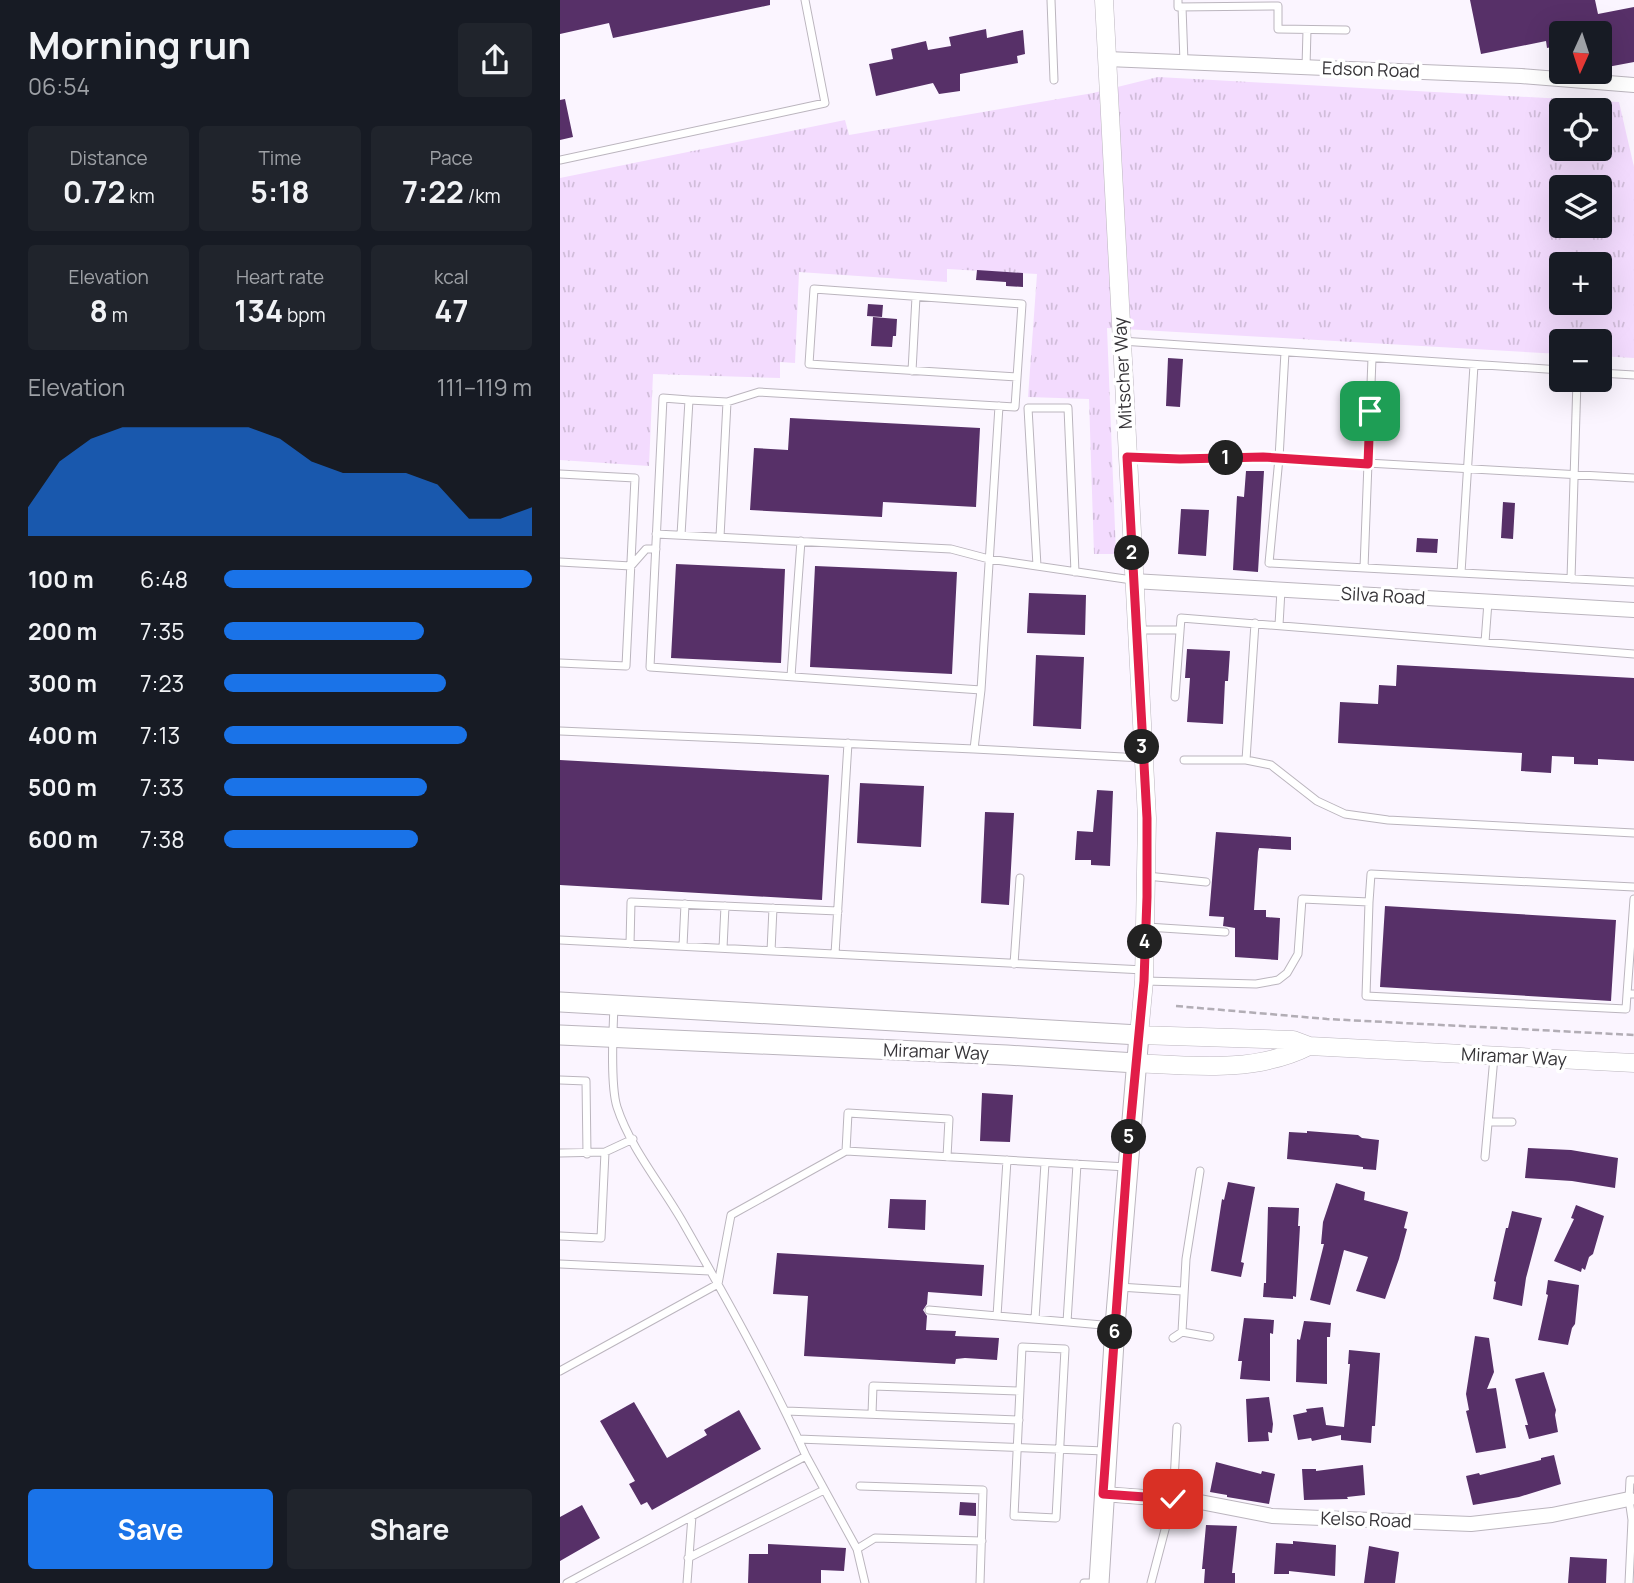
<!DOCTYPE html>
<meta charset="utf-8">
<style>
:root{--surface:#171b24;--page:#20242c;--text:#f1f3f6;--muted:#9ea1a6;--accent:#1a73e8}
body{margin:0;font-family:Manrope,sans-serif;background:var(--page);color:var(--text);height:100vh;display:flex;flex-direction:column;font-size:26px;white-space:nowrap}
*{box-sizing:border-box;margin:0}
p{font-size:23px;color:var(--muted)}
.icon{flex:none;width:38px;height:38px;fill:none;stroke:currentColor;stroke-width:2;stroke-linecap:round;stroke-linejoin:round}
.map{position:relative;flex:1;overflow:hidden}
.side{display:flex;flex-direction:column;background:var(--surface);width:560px}
.side>*{flex:none}
.needle{width:46px;rotate:183deg}
.buttons{position:absolute;left:989px;top:21px;display:grid;gap:14px}
.buttons a{display:grid;place-items:center;width:63px;height:63px;border-radius:7px;background:var(--surface);box-shadow:0 7px 28px #0002;font-size:35px}
.pin{position:absolute;display:grid;place-items:center;width:60px;height:60px;color:#fff;margin:-30px;border-radius:14px;box-shadow:0 4px 10px #0006}
.km{position:absolute;width:35px;height:35px;margin:-18px;border-radius:50%;background:#222;color:#fff;font-size:19px;line-height:35px;text-align:center}
.round{display:grid;place-items:center;flex:none;width:74px;height:74px;border-radius:7px;background:var(--page)}
.overview{display:flex;align-items:center;justify-content:space-between;height:119px;padding:0 28px}
h1{font-size:38px;font-weight:700;line-height:52px}
.figures{display:grid;grid-template-columns:repeat(3,1fr);gap:10px;height:119px;padding:7px 28px}
.figures div{display:grid;align-content:center;border-radius:7px;background:var(--page);text-align:center}
.figures b{font-size:30px;font-weight:700}
.figures small{font-size:19px;font-weight:400}
.figures p{font-size:19px}
.chart{height:196px;padding:14px 28px}
.chart p{display:flex;justify-content:space-between}
.chart svg{width:100%;height:126px;margin-top:7px;fill:var(--accent);opacity:.7}
.cta{display:flex;gap:14px;margin-top:auto;padding:14px 28px}
.cta a{flex:1;height:80px;border-radius:7px;background:var(--accent);color:#fff;font-size:28px;font-weight:700;line-height:80px;text-align:center}
.cta a+a{background:var(--page);color:var(--text)}
ul{padding:0 28px;list-style:none;font-size:23px}
li{display:grid;grid-template-columns:112px 84px 1fr;align-items:center;height:52px}
li i{height:18px;border-radius:9px;background:var(--accent)}
main{display:flex;flex:1;min-height:0}
.map>svg:first-child{display:block}
.grass{fill:url(#grass-tufts);fill-rule:evenodd}
.building{fill:#573068}
.lines{fill:none;stroke-linecap:round;stroke-linejoin:round}
.service-casing{stroke:#bbb5be;stroke-width:9}
.minor-casing{stroke:#bbb5be;stroke-width:16}
.tertiary-casing{stroke:#bbb5be;stroke-width:19}
.secondary-casing{stroke:#bbb5be;stroke-width:21}
.path{stroke:#b2adb5;stroke-width:2.5;stroke-dasharray:7 3.5;stroke-linecap:butt}
.service{stroke:#fff;stroke-width:7}
.minor{stroke:#fff;stroke-width:14}
.tertiary{stroke:#fff;stroke-width:18}
.secondary{stroke:#fff;stroke-width:19}
.route-casing{stroke:#fff;stroke-width:14}
.route{stroke:#e11d48;stroke-width:9}
.labels{text-anchor:middle;stroke-width:7;stroke-linejoin:round;paint-order:stroke}
.street-label{font-size:18px;fill:#363438;stroke:#fff}
</style>
<main>
<section class="side">
<div class="overview"><div><h1>Morning run</h1><p>06:54</p></div><a class="round"><svg class="icon" aria-label="share" viewBox="0 0 24 24"><path d="M12 15V3M7 8l5-5 5 5M5 13v7h14v-7"/></svg></a></div>
<div class="figures">
<div><p>Distance</p><b>0.72<small> km</small></b></div>
<div><p>Time</p><b>5:18</b></div>
<div><p>Pace</p><b>7:22<small> /km</small></b></div>
</div>
<div class="figures">
<div><p>Elevation</p><b>8<small> m</small></b></div>
<div><p>Heart rate</p><b>134<small> bpm</small></b></div>
<div><p>kcal</p><b>47</b></div>
</div>
<div class="chart"><p><span>Elevation</span>111–119 m</p>
<svg viewBox="0 0 160 44" preserveAspectRatio="none"><path d="M0 44V34L10 18L20 10L30 6L40 6L50 6L60 6L70 6L80 10L90 18L100 22L110 22L120 22L130 26L140 38L150 38L160 34V44z"/></svg>
</div>
<ul>
<li><b>100 m</b>6:48<i style="width:100%"></i></li>
<li><b>200 m</b>7:35<i style="width:65%"></i></li>
<li><b>300 m</b>7:23<i style="width:72%"></i></li>
<li><b>400 m</b>7:13<i style="width:79%"></i></li>
<li><b>500 m</b>7:33<i style="width:66%"></i></li>
<li><b>600 m</b>7:38<i style="width:63%"></i></li>
</ul>
<div class="cta"><a>Save</a><a>Share</a></div>
</section>
<div class="map">
<svg width="1074" height="1583" viewBox="0 0 1074 1583">
<defs>
<pattern id="grass-tufts" width="24" height="20" patternUnits="userSpaceOnUse" patternTransform="scale(1.75)"><rect width="24" height="20" fill="#f3dbfe"/><path d="M3 7l-1-3M5 7V3M7 7l1-3M15 17l-1-3M17 17v-4M19 17l1-3" fill="none" stroke="#d1bdda"/></pattern>
</defs>
<rect width="100%" height="100%" fill="#fbf5ff"/>
<path class="grass" d="M 598,77 L 1059,102 L 1074,167 L 1074,358 L 1040,356 L 1040,341 L 1001,341 L 1001,354 L 547,328 L 556,554 L 534,554 L 529,399 L 468,397 L 477,274 L 387,269 L 387,282 L 239,272 L 235,363 L 220,362 L 220,378 L 93,374 L 89,466 L 0,460 L 0,178 L 285,120 L 289,135 L 533,93 ZM 1001,110 L 1040,110 L 1040,149 L 1001,149 ZM 1001,187 L 1040,187 L 1040,226 L 1001,226 ZM 1001,264 L 1040,264 L 1040,303 L 1001,303 Z"/>
<path class="building" d="M 0,0 L 210,0 L 210,5 L 53,38 L 49,23 L 0,34 Z
M 910,0 L 1035,0 L 1038,14 L 1074,7 L 1074,62 L 1042,68 L 1040,33 L 1001,33 L 1001,45 L 987,48 L 986,41 L 921,54 Z
M 426,29 L 427,38 L 463,30 L 465,54 L 457,56 L 458,63 L 400,74 L 400,91 L 379,94 L 373,83 L 316,96 L 309,64 L 333,59 L 331,49 L 366,41 L 368,50 L 391,46 L 389,37 Z
M 5,99 L 13,137 L 0,140 L 0,100 Z
M 417,270 L 463,273 L 463,287 L 446,286 L 446,282 L 416,280 Z
M 308,304 L 323,305 L 322,317 L 307,316 Z
M 313,317 L 337,319 L 336,336 L 333,336 L 332,347 L 311,346 Z
M 608,358 L 623,359 L 620,407 L 606,406 Z
M 230,418 L 420,428 L 416,507 L 323,502 L 322,517 L 190,510 L 194,448 L 228,450 Z
M 686,471 L 704,471 L 698,572 L 673,570 L 677,496 L 684,497 Z
M 943,502 L 955,503 L 953,539 L 941,538 Z
M 621,509 L 649,510 L 646,556 L 618,554 Z
M 857,538 L 878,539 L 877,553 L 856,552 Z
M 116,564 L 225,569 L 221,663 L 111,658 Z
M 255,566 L 397,572 L 392,674 L 250,667 Z
M 469,593 L 526,595 L 525,635 L 467,633 Z
M 627,649 L 670,651 L 668,681 L 665,681 L 663,724 L 627,722 L 630,678 L 625,678 Z
M 476,655 L 524,657 L 521,729 L 473,726 Z
M 837,665 L 1074,678 L 1074,761 L 1038,759 L 1038,765 L 1014,764 L 1014,757 L 992,756 L 991,773 L 961,771 L 962,753 L 778,743 L 780,702 L 818,704 L 819,685 L 836,686 Z
M 0,760 L 269,775 L 262,900 L 0,885 Z
M 300,783 L 364,786 L 361,847 L 297,843 Z
M 537,790 L 553,791 L 550,866 L 531,865 L 531,860 L 515,860 L 517,831 L 533,832 Z
M 425,812 L 454,813 L 449,905 L 421,903 Z
M 656,832 L 731,837 L 731,850 L 699,848 L 698,852 L 694,910 L 706,910 L 706,917 L 720,918 L 718,960 L 675,957 L 675,928 L 663,926 L 664,917 L 649,916 Z
M 825,906 L 1056,920 L 1051,1001 L 820,987 Z
M 422,1093 L 453,1095 L 450,1142 L 420,1141 Z
M 747,1131 L 798,1135 L 802,1138 L 819,1140 L 816,1170 L 803,1169 L 803,1167 L 727,1159 L 729,1132 L 747,1133 Z
M 968,1148 L 1011,1150 L 1058,1158 L 1055,1188 L 1012,1181 L 965,1178 Z
M 668,1182 L 695,1187 L 681,1262 L 684,1263 L 681,1277 L 651,1271 L 662,1199 L 664,1200 Z
M 776,1183 L 805,1192 L 804,1200 L 848,1212 L 844,1228 L 847,1229 L 839,1259 L 825,1299 L 796,1291 L 808,1257 L 784,1250 L 770,1305 L 750,1300 L 764,1244 L 761,1244 L 763,1222 Z
M 330,1199 L 366,1200 L 365,1230 L 328,1228 Z
M 1016,1205 L 1044,1216 L 1033,1254 L 1029,1257 L 1025,1270 L 1022,1268 L 1021,1272 L 994,1261 L 1014,1219 L 1011,1218 Z
M 708,1207 L 739,1208 L 738,1226 L 740,1226 L 736,1297 L 733,1296 L 733,1299 L 703,1297 L 704,1283 L 706,1283 Z
M 952,1211 L 982,1218 L 966,1278 L 962,1306 L 933,1299 L 936,1282 L 934,1281 L 946,1228 L 948,1228 Z
M 217,1253 L 424,1265 L 422,1296 L 368,1292 L 367,1304 L 363,1310 L 367,1316 L 366,1330 L 396,1331 L 395,1336 L 439,1338 L 437,1360 L 405,1358 L 396,1359 L 395,1364 L 244,1356 L 248,1296 L 213,1294 Z
M 988,1280 L 1019,1285 L 1015,1324 L 1012,1328 L 1008,1345 L 978,1340 L 988,1295 L 986,1294 Z
M 684,1318 L 714,1320 L 713,1334 L 710,1333 L 710,1381 L 680,1379 L 682,1361 L 678,1361 Z
M 744,1321 L 771,1323 L 770,1337 L 767,1337 L 767,1384 L 736,1382 L 737,1339 L 740,1340 Z
M 915,1336 L 929,1338 L 934,1372 L 927,1389 L 936,1388 L 946,1448 L 916,1453 L 906,1411 L 909,1410 L 906,1394 Z
M 789,1350 L 820,1353 L 815,1426 L 812,1426 L 811,1443 L 781,1440 L 781,1435 L 752,1441 L 751,1438 L 738,1440 L 733,1415 L 747,1412 L 746,1409 L 763,1407 L 766,1425 L 784,1427 L 790,1364 L 788,1364 Z
M 984,1372 L 996,1410 L 995,1415 L 998,1432 L 969,1439 L 965,1425 L 968,1425 L 955,1379 Z
M 709,1397 L 713,1424 L 712,1433 L 708,1432 L 709,1441 L 688,1442 L 686,1399 Z
M 74,1402 L 107,1458 L 147,1435 L 144,1430 L 179,1410 L 201,1449 L 92,1510 L 87,1502 L 81,1505 L 69,1484 L 75,1481 L 40,1421 Z
M 994,1455 L 1001,1484 L 959,1497 L 913,1505 L 906,1476 L 919,1473 L 920,1475 L 981,1460 L 981,1458 Z
M 656,1462 L 701,1474 L 702,1471 L 715,1474 L 709,1504 L 667,1497 L 667,1495 L 650,1492 Z
M 803,1465 L 805,1495 L 787,1497 L 788,1499 L 744,1500 L 742,1469 L 756,1469 L 756,1471 Z
M 400,1502 L 416,1503 L 416,1516 L 399,1515 Z
M 22,1505 L 40,1538 L 0,1561 L 0,1517 Z
M 646,1525 L 677,1526 L 672,1573 L 675,1573 L 675,1583 L 644,1583 L 645,1569 L 642,1569 Z
M 733,1541 L 776,1545 L 775,1576 L 729,1571 L 729,1574 L 714,1574 L 716,1543 L 733,1544 Z
M 208,1544 L 286,1548 L 284,1571 L 261,1570 L 261,1583 L 188,1583 L 189,1554 L 208,1554 Z
M 809,1546 L 839,1552 L 835,1583 L 804,1583 Z
M 1010,1557 L 1047,1559 L 1046,1583 L 1008,1583 Z"/>
<g class="lines">
<g class="service-casing">
<path id="service" d="M 491,0 L 494,80
M 618,0 L 618,7 L 718,6 L 718,29 L 786,30
M 622,7 L 624,62
M 746,67 L 747,30
M 0,160 L 265,103 L 245,0
M 561,341 L 1001,370
M 725,352 L 719,458 L 709,563 L 1074,582
M 352,371 L 356,297
M 1040,373 L 1074,375
M 129,400 L 103,398 L 90,667 L 421,690
M 167,402 L 199,392 L 455,407 L 462,304 L 254,289 L 249,364 L 457,377
M 568,457 L 620,459 L 703,457 L 1074,478
M 0,474 L 75,478 L 66,666 L 0,663
M 96,534 L 391,549 L 429,559 L 572,580
M 121,535 L 129,400 L 167,402 L 160,537
M 0,562 L 71,566 L 86,549 L 96,549
M 477,566 L 468,408 L 508,408 L 515,572
M 804,568 L 812,358
M 901,573 L 914,365
M 1011,579 L 1017,380
M 719,625 L 721,590
M 579,630 L 620,630
M 925,642 L 928,602
M 231,676 L 241,541
M 615,697 L 621,618 L 1074,654
M 0,731 L 414,749 L 582,758
M 414,749 L 421,690 L 439,406
M 624,760 L 686,760 L 711,765 L 757,801 L 785,814 L 828,820 L 1074,833
M 686,760 L 695,623
M 587,876 L 646,882
M 1074,899 L 1067,994 L 1074,994
M 809,902 L 806,996 L 1066,1009 L 1067,994
M 587,927 L 665,932
M 0,940 L 584,970
M 70,944 L 71,902 L 278,911
M 123,946 L 125,904
M 163,948 L 165,906
M 211,951 L 213,908
M 275,954 L 288,743
M 454,964 L 460,878
M 585,981 L 696,984 L 718,980 L 727,973 L 738,954 L 742,899 L 809,902 L 811,874 L 1074,887
M 54,1006 C 53,1031 50,1084 57,1107 C 70,1147 100,1183 121,1219 C 165,1296 209,1374 246,1456 L 132,1516 L 127,1583
M 0,1080 L 26,1081 L 27,1154
M 928,1122 L 952,1122
M 286,1151 L 288,1113 L 389,1119 L 387,1157
M 0,1153 L 45,1152 L 73,1139
M 925,1157 L 934,1057
M 0,1236 L 41,1238 L 45,1152
M 0,1264 L 150,1271
M 559,1287 L 622,1291
M 369,1310 L 554,1326
M 437,1316 L 447,1160
M 475,1319 L 485,1163
M 507,1322 L 517,1164
M 622,1332 L 626,1259 L 640,1171
M 613,1338 L 622,1332 L 650,1337
M 462,1347 L 505,1349 L 496,1518 L 454,1516 Z
M 0,1371 L 158,1284 L 171,1215 L 286,1151 L 567,1167
M 226,1411 L 459,1420
M 312,1414 L 313,1386 L 460,1391
M 238,1439 L 545,1451
M 246,1456 L 297,1549 L 305,1583
M 300,1486 L 423,1490 L 420,1583
M 297,1549 L 315,1538 L 422,1541
M 128,1558 L 264,1490
M 7,1583 L 132,1516
M 524,1583 L 538,1583
M 591,1583 L 613,1499 L 617,1427
M 1069,1583 L 1072,1520 L 1069,1499 L 1070,1480 L 1074,1480"/>
</g>
<g class="minor-casing">
<path id="minor" d="M 547,59 L 961,76 L 1074,85
M 573,581 L 1074,610
M 543,1494 L 635,1501 L 712,1516 L 911,1524 L 992,1515 L 1069,1499"/>
</g>
<g class="tertiary-casing">
<path id="tertiary" d="M 544,0 L 587,818 L 584,981 L 579,1035 L 733,1040 L 749,1046 L 1074,1063
M 576,1063 C 633,1066 696,1073 749,1046"/>
</g>
<g class="secondary-casing">
<path id="secondary" d="M 0,1002 L 579,1035 L 555,1326 L 539,1583
M 0,1035 L 447,1055 L 576,1063"/>
</g>
<path class="path" d="M 616,1006 L 767,1019 L 1074,1035"/>
<use href="#service" class="service"/>
<use href="#minor" class="minor"/>
<use href="#tertiary" class="tertiary"/>
<use href="#secondary" class="secondary"/>
</g>
<g class="lines">
<g class="route-casing">
<path id="route" d="M 613,1499 L 543,1494 L 568,1149 L 584,981 L 587,897 L 587,818 L 567,457 L 620,459 L 703,457 L 808,464 L 810,411"/>
</g>
<use href="#route" class="route"/>
</g>
<g class="labels">
<g class="street-label">
<text transform="translate(811 70) rotate(2)" y="6">Edson Road</text>
<text transform="translate(563 373) rotate(-93)" y="6">Mitscher Way</text>
<text transform="translate(823 596) rotate(3)" y="6">Silva Road</text>
<text transform="translate(376 1052) rotate(2)" y="6">Miramar Way</text>
<text transform="translate(954 1057) rotate(3)" y="6">Miramar Way</text>
<text transform="translate(806 1520) rotate(2)" y="6">Kelso Road</text>
</g>
</g>
</svg>
<div class="buttons">
<a><svg class="needle" viewBox="-14 -14 28 28"><path d="M0-13l5 13h-10z" fill="#e53935"/><path d="M0 13l5-13h-10z" fill="#9ea1a6"/></svg></a>
<a><svg class="icon" aria-label="locate" viewBox="0 0 24 24"><circle cx="12" cy="12" r="6"/><path d="M12 2v4M12 18v4M2 12h4M18 12h4"/></svg></a>
<a><svg class="icon" aria-label="layers" viewBox="0 0 24 24"><path d="M12 4l9 5-9 5-9-5zM3 14l9 5 9-5"/></svg></a>
<a>+</a>
<a>−</a>
</div>
<div class="pin" style="left:810px;top:411px;background:#1e9e55"><svg class="icon" aria-label="arrive" viewBox="0 0 24 24"><path d="M6 21V4h12l-3 4 3 4H6"/></svg></div>
<div class="pin" style="left:613px;top:1499px;background:#d93025"><svg class="icon" aria-label="check" viewBox="0 0 24 24"><path d="M5 12l5 5 9-10"/></svg></div>
<b class="km" style="left:666px;top:458px">1</b>
<b class="km" style="left:572px;top:553px">2</b>
<b class="km" style="left:582px;top:747px">3</b>
<b class="km" style="left:585px;top:942px">4</b>
<b class="km" style="left:569px;top:1137px">5</b>
<b class="km" style="left:555px;top:1332px">6</b>
</div>
</main>
